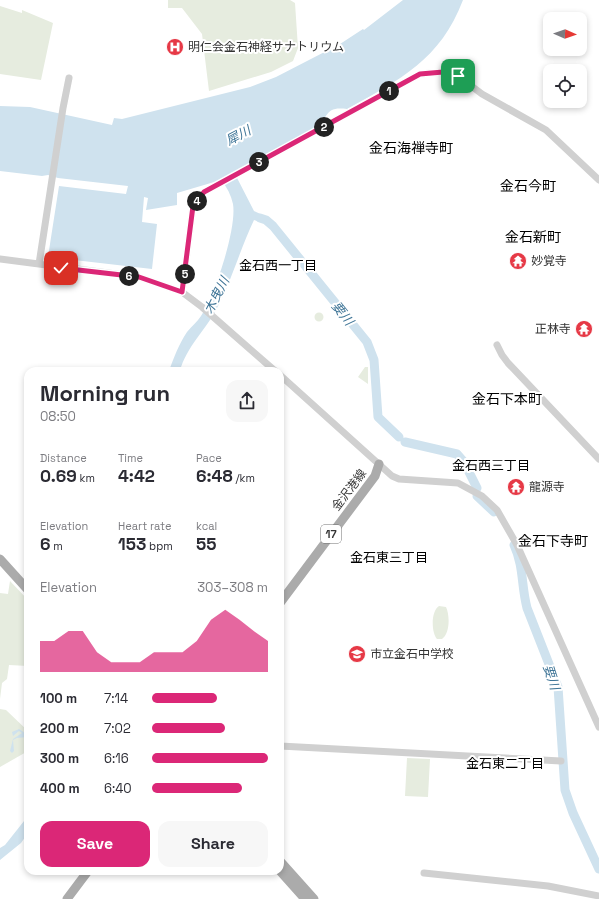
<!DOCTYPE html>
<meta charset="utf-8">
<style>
:root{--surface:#fff;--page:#f7f7f7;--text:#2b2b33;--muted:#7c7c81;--accent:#db2777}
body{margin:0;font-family:"Space Grotesk","Noto Sans JP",sans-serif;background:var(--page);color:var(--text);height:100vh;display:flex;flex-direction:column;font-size:15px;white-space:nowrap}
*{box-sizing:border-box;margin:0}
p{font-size:13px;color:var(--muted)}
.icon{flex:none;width:22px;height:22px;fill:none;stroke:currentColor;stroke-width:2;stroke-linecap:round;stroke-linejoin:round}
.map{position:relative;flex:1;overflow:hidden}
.panel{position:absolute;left:24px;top:367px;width:260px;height:508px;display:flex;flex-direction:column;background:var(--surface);border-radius:12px;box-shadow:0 2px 6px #0003}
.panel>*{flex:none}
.needle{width:26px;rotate:92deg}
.controls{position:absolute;left:543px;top:12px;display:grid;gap:8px}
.controls a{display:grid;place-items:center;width:44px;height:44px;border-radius:8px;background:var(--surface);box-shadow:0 2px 6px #0003;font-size:20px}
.pin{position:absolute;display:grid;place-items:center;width:34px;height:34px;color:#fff;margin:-17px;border-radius:8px;box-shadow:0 2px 6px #0006}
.km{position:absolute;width:20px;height:20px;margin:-10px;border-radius:50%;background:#222;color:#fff;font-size:11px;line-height:20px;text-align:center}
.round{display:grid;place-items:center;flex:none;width:42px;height:42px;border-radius:12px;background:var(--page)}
.overview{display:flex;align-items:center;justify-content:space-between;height:68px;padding:0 16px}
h1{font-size:22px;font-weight:800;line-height:30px}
.figures{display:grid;grid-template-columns:repeat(3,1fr);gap:6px;height:68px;padding:4px 16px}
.figures div{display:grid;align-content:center}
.figures b{font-size:17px;font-weight:800}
.figures small{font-size:11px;font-weight:400}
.figures p{font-size:11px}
.chart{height:112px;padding:8px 16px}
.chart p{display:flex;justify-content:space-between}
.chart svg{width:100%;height:72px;margin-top:4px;fill:var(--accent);opacity:.7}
.primary-button{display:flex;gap:8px;margin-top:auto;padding:8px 16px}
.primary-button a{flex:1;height:46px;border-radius:12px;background:var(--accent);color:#fff;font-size:16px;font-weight:800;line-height:46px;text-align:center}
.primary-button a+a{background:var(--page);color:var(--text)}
ul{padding:0 16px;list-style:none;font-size:13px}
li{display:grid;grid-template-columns:64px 48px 1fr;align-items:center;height:30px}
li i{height:10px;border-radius:5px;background:var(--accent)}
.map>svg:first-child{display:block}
.green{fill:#e6ecdf}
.water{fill:#cfe2ee}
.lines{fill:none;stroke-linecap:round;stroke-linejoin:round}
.river{stroke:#cfe2ee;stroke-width:9}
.minor{stroke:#d0d0d0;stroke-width:7}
.major{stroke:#ababab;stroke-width:9}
.route-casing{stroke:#fff;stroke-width:8}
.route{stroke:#db2777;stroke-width:5}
.labels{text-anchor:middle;stroke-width:4;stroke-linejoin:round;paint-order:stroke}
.shield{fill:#fff;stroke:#707070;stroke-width:1}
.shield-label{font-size:11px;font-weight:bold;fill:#333}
.poi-label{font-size:12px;fill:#333;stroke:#fff;text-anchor:start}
.street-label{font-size:12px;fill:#333;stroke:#fff}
.water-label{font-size:13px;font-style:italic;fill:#3f7597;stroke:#fff}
.neighbourhood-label{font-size:13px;fill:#000;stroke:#fff}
.quarter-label{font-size:14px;fill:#000;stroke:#fff}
</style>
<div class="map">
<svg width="599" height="899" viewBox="0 0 599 899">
<rect width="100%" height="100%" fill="#fff"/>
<path class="green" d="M 168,0 L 290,0 L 295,3 L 298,48 L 293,61 L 271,72 L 209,91 L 202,34 L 182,8 L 168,8 Z
M 0,6 L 22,13 L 22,10 L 53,23 L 41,80 L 0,74 Z
M314.5 317a4.5 4.5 0 1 1 9 0a4.5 4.5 0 1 1-9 0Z
M 365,367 L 368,367 L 368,384 L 358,377 Z
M 10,581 L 28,600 L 28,666 L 9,665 L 7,679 L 2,683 L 0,699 L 0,593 L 8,594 Z
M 439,606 L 446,607 C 450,615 450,634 442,639 L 437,639 C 431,632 431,611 439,606 Z
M 0,709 L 6,710 L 28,731 L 28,751 L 0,767 Z
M 407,758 L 430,759 L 428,797 L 405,796 Z"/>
<path class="water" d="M 403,0 L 463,0 C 440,60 401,79 347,109 C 323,106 330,118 316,127 C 290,144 261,158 234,172 L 254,211 L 269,218 L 272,222 L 266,224 L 254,220 C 240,249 232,280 217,308 C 206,330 186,347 180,371 L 169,371 C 174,357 179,344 187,332 C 192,326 197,322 201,316 C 215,295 237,228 233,204 C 231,195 227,187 221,180 L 177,193 L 177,205 L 146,210 L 148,198 L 144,197 L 142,222 L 157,224 L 152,269 L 48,257 L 59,186 L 126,194 L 128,186 L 58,178 L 48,175 L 42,176 L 0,171 L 0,106 L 30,107 L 112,125 L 114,118 L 122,119 L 250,87 L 276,77 L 340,44 L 363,29 L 364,30 Z
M 19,729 L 28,735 L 28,737 L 17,738 L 13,740 L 14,751 L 12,753 L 10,751 L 13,739 L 22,733 L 19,731 L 13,736 L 12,732 Z
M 28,816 L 28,833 L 21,843 L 0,860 L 0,848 L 5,845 Z"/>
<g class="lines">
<path class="river" d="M 260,218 L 266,220 L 273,226 L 367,342 L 374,360 L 378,417 L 399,437
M 405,442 L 457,454 L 464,462 L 477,488
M 477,496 L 494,512
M 514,545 C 524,567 521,585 527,608 L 558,687 L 565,790 L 573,813 L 599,869"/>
<path class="minor" d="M 0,259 L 139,277 L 182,292 L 193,206 L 204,192 L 420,74 L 443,72 L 458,76 L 482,94 L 546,130 L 599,180
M 39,264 L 63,108 L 69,78
M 182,292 L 202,307 L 275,371
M 497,345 L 502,355 L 508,363 L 599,459
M 280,375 L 392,476 L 399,479 L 458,483 L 482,496 L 497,510 L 517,545 L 599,727
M 280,746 L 561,761
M 424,873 L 548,886 L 599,896"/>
<path class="major" d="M 0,559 L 28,590
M 280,603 L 375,476 L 379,464
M 280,861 L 314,899
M 280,871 L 305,899
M 67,899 L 88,871"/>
</g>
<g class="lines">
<g class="route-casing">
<path id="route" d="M 61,268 L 139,277 L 182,292 L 193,206 L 204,192 L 420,74 L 443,72 L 458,76"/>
</g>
<use href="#route" class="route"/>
</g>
<defs>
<g id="hospital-disc" transform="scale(0.9)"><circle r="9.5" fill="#e63946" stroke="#fff"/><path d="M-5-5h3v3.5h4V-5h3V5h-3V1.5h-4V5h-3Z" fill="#fff"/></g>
<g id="temple-disc" transform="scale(0.9)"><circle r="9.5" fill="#e63946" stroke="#fff"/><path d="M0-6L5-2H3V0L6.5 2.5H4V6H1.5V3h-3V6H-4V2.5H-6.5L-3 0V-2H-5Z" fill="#fff"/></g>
<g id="school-disc" transform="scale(0.9)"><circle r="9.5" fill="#e63946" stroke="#fff"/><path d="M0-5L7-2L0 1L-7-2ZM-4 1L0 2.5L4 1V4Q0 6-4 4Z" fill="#fff"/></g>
</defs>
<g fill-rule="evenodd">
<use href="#hospital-disc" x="175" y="47"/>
<use href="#temple-disc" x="518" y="261"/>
<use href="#temple-disc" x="584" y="329"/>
<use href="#temple-disc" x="516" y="487"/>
<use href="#school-disc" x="357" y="654"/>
</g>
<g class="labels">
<rect class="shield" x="321" y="525" width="20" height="18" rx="3"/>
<g class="shield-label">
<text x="331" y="538">17</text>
</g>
<g class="poi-label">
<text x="188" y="51">明仁会金石神経サナトリウム</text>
<text x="531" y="265">妙覚寺</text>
<text x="571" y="333" text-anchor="end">正林寺</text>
<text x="529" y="491">龍源寺</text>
<text x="370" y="658">市立金石中学校</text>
</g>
<g class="street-label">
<text transform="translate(349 490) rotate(-53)" y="4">金沢港線</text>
</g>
<g class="water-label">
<text transform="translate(238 135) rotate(-28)" y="5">犀川</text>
<text transform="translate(216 295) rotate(-63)" y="5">木曳川</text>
<text transform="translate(343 313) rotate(51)" y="5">要川</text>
<text transform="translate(552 677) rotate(72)" y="5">要川</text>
</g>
<g class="neighbourhood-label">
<text x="278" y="270">金石西一丁目</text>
<text x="491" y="470">金石西三丁目</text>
<text x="389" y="562">金石東三丁目</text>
<text x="505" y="768">金石東二丁目</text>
</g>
<g class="quarter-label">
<text x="411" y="153">金石海禅寺町</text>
<text x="528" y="191">金石今町</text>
<text x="533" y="242">金石新町</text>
<text x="507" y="404">金石下本町</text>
<text x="553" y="546">金石下寺町</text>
</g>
</g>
</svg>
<div class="controls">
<a><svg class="needle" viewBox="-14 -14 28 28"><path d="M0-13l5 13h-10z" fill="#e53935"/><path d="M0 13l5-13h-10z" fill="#7c7c81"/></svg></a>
<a><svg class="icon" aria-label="locate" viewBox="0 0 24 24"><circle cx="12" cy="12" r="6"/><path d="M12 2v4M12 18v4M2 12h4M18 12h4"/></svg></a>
</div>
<div class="pin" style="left:458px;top:76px;background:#1e9e55"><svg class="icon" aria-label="arrive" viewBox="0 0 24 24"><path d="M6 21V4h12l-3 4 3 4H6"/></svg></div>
<div class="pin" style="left:61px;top:268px;background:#d93025"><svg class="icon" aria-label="check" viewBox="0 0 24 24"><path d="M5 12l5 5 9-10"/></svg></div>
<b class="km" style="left:389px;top:91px">1</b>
<b class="km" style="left:324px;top:127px">2</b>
<b class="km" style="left:259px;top:162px">3</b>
<b class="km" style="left:197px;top:201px">4</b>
<b class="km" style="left:185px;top:274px">5</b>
<b class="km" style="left:129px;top:276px">6</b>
<section class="panel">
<div class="overview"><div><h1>Morning run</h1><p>08:50</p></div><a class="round"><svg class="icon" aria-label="share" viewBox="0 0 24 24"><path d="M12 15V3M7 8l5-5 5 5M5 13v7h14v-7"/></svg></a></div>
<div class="figures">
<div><p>Distance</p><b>0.69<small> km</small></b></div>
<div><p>Time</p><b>4:42</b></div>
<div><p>Pace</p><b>6:48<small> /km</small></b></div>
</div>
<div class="figures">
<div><p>Elevation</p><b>6<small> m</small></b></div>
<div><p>Heart rate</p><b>153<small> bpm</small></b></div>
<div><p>kcal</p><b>55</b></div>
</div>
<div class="chart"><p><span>Elevation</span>303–308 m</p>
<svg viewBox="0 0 160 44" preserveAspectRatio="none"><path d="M0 44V25L10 25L20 19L30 19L40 32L50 38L60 38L70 38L80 32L90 32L100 32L110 25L120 12L130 6L140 12L150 19L160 25V44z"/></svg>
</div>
<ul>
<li><b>100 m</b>7:14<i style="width:56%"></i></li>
<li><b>200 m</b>7:02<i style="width:63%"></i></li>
<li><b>300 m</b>6:16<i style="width:100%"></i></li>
<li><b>400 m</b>6:40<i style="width:78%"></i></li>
</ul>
<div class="primary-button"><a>Save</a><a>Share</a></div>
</section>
</div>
